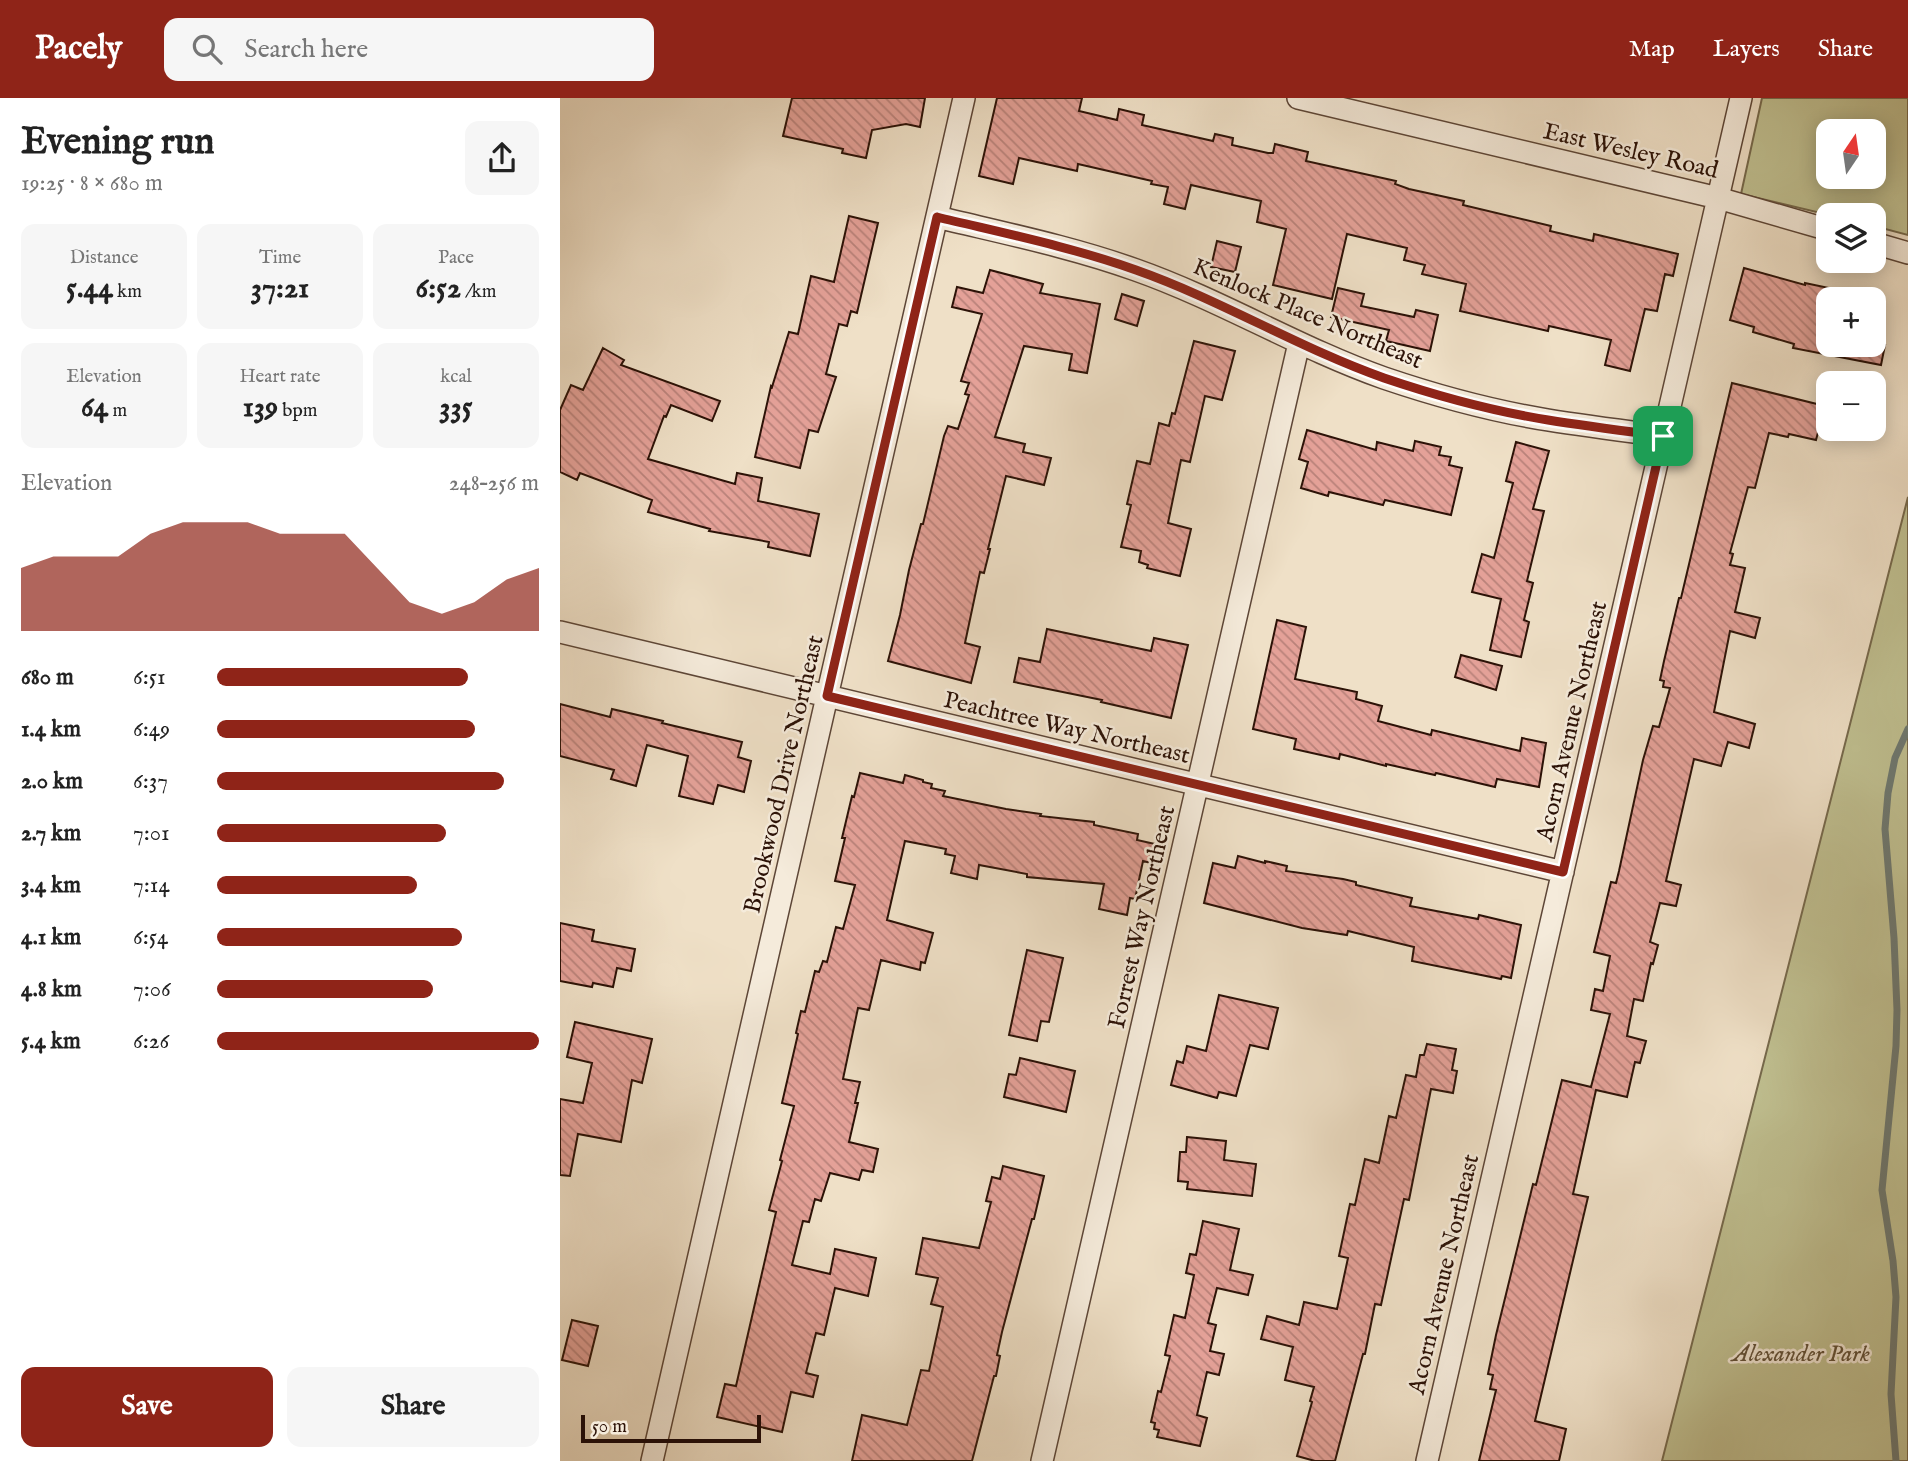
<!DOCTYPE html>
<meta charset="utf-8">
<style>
:root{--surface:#fff;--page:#f6f6f6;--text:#222;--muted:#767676;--accent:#8f2418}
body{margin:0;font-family:"IM FELL English",serif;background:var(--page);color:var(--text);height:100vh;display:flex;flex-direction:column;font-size:26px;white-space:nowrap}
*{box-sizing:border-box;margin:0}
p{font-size:23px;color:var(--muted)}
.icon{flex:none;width:38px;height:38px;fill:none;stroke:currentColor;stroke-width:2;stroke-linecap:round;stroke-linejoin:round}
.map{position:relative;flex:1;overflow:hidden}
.drawer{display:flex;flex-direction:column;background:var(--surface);width:560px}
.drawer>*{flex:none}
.needle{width:46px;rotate:13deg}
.buttons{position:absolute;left:1256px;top:21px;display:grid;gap:14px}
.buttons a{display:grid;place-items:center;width:70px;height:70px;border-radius:14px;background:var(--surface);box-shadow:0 4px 18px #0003;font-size:35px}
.scale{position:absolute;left:21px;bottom:18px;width:180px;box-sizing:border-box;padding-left:7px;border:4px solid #2c1207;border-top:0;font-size:19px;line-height:24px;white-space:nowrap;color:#2c1207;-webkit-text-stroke:5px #f5ebdb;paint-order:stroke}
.pin{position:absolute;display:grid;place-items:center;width:60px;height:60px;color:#fff;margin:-30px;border-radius:14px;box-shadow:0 4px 10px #0006}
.round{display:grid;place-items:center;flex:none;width:74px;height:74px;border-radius:14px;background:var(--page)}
.overview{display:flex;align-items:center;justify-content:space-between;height:119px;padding:0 21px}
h1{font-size:38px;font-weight:800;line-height:52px}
.stats{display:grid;grid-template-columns:repeat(3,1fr);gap:10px;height:119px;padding:7px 21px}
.stats div{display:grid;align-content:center;border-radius:14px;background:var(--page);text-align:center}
.stats b{font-size:30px;font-weight:800}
.stats small{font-size:19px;font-weight:400}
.stats p{font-size:19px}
.chart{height:196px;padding:14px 21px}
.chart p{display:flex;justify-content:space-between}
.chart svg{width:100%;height:126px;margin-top:7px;fill:var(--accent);opacity:.7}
.primary-button{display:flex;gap:14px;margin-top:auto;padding:14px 21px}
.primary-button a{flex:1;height:80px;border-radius:14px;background:var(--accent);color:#fff;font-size:28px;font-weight:800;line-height:80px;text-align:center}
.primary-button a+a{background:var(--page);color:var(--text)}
ul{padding:0 21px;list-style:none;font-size:23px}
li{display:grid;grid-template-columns:112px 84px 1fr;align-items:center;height:52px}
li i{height:18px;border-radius:9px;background:var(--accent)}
header{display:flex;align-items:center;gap:42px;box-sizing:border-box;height:98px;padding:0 35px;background:var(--accent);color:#fff}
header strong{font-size:33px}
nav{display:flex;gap:38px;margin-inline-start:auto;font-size:24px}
.search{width:490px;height:63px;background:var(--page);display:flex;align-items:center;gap:18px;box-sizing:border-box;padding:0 24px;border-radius:14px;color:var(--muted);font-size:26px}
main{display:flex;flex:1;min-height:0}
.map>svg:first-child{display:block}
.green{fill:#c0c091;stroke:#76694c;stroke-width:2;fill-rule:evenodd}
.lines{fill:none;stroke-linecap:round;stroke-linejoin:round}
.stream{stroke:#6e7971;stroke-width:7}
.building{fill:url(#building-back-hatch);stroke:#2c1207;stroke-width:2}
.street-casing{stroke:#5d4637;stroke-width:24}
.street{stroke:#f5ebdb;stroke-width:21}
.route-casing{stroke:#fff;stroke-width:14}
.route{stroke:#8f2418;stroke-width:9}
.labels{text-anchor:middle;stroke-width:5;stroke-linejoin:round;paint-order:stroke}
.street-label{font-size:24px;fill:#2c1207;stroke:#f5ebdb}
.park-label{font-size:24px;font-style:italic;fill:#604f37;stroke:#f5ebdb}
</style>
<header>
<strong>Pacely</strong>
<div class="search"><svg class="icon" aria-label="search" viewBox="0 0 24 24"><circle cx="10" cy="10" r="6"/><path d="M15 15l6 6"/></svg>Search here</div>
<nav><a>Map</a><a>Layers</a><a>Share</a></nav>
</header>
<main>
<section class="drawer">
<div class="overview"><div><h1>Evening run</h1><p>19:25 · 8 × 680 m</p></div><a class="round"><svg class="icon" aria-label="share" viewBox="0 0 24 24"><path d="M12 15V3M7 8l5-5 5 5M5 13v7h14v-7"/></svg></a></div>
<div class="stats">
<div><p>Distance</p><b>5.44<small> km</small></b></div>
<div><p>Time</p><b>37:21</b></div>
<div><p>Pace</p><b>6:52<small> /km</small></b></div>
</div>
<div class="stats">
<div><p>Elevation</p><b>64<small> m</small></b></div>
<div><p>Heart rate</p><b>139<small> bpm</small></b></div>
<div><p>kcal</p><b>335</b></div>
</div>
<div class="chart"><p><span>Elevation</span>248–256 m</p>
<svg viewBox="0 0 160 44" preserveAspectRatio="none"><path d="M0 44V22L10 18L20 18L30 18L40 10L50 6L60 6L70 6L80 10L90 10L100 10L110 22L120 34L130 38L140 34L150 26L160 22V44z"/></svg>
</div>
<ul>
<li><b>680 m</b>6:51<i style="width:78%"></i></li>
<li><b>1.4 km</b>6:49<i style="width:80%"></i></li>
<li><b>2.0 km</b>6:37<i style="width:89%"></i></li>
<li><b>2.7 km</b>7:01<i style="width:71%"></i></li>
<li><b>3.4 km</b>7:14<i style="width:62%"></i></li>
<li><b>4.1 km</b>6:54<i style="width:76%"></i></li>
<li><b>4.8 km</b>7:06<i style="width:67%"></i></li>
<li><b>5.4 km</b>6:26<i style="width:100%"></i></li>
</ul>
<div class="primary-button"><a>Save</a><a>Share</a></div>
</section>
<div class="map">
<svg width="1348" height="1363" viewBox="0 0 1348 1363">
<defs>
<pattern id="building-back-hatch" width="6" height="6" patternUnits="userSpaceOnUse" patternTransform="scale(1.75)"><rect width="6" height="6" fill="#e4a198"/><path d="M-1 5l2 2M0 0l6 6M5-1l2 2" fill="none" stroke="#b9827a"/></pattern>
</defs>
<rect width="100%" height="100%" fill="#efe0c7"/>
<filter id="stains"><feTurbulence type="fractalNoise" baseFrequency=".00286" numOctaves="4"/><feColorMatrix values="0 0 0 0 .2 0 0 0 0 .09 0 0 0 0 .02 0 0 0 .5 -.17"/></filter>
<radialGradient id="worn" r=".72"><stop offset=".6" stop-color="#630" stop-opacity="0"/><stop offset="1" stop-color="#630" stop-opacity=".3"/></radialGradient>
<path class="green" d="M 1202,0 L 1348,0 L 1348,137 L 1314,128 L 1314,117 L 1269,117 L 1181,96 ZM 1269,33 L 1314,33 L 1314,79 L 1269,79 Z
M 1348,399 L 1348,1363 L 1102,1363 Z"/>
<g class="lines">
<path class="stream" d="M 1336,1363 L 1331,1296 L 1336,1199 L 1333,1163 L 1322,1092 L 1336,948 L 1337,912 L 1334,840 L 1325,731 L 1328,695 L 1335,660 L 1348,631"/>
</g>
<path class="building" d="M 232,0 L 365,0 L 360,29 L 346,26 L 312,32 L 306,60 L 282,55 L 283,51 L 223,38 Z
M 437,0 L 522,0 L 519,13 L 557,22 L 559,11 L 584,17 L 582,27 L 653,43 L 655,36 L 673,40 L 672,47 L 708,55 L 713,55 L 715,46 L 748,54 L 746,63 L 836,83 L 835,86 L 849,91 L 904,103 L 903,107 L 991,128 L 990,133 L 1033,143 L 1034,136 L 1118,156 L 1113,178 L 1105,176 L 1097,213 L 1085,211 L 1070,273 L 1045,267 L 1051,242 L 989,228 L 988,233 L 900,213 L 906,186 L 862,176 L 865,167 L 844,162 L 847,150 L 787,136 L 772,201 L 713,187 L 726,131 L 697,124 L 701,103 L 631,87 L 625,111 L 604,106 L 608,89 L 591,86 L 592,83 L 518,66 L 517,73 L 459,60 L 453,86 L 419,78 Z
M 289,118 L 318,125 L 297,215 L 291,213 L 287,228 L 279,226 L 266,276 L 276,279 L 258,334 L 249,332 L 240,370 L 195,359 L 211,288 L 212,289 L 229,234 L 238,236 L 251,178 L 274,184 Z
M 657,143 L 681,149 L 675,174 L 651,169 Z
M 1184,170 L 1245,187 L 1245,185 L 1269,190 L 1269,247 L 1325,247 L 1321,267 L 1233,250 L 1234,246 L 1193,234 L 1194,229 L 1170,222 Z
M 430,172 L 483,186 L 480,195 L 540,206 L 527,275 L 509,272 L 512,256 L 464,248 L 435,339 L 465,346 L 463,354 L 491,360 L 484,387 L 446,378 L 428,451 L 430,451 L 424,475 L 420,474 L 405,545 L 420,549 L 411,585 L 328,563 L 340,517 L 349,472 L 361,426 L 363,426 L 384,338 L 388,328 L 398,331 L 409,297 L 405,296 L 409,285 L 401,283 L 422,216 L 392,209 L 397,189 L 423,195 Z
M 778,190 L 804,196 L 801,208 L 854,219 L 856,212 L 878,217 L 870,253 L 826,243 L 829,232 L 771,219 Z
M 562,196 L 584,203 L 577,228 L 555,221 Z
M 634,243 L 675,253 L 662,302 L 645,298 L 630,364 L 621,362 L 608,425 L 631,431 L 620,478 L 587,470 L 588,467 L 579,464 L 581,453 L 561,449 L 571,407 L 567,406 L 577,363 L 590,366 L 599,325 L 609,328 L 612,315 L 615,316 Z
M 43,250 L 64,262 L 61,267 L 160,303 L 152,323 L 111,307 L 106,319 L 104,318 L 88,361 L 175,386 L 177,375 L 202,380 L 198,403 L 259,416 L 250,458 L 208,449 L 209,444 L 149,433 L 150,431 L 88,414 L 92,402 L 20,375 L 17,382 L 0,374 L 0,312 L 11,287 L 23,292 Z
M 1172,285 L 1265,308 L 1256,342 L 1229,336 L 1228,339 L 1209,335 L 1195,390 L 1188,389 L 1170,455 L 1173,456 L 1170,467 L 1185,470 L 1175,514 L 1200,520 L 1195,540 L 1170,533 L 1154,614 L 1195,626 L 1189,650 L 1168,644 L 1161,668 L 1134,661 L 1106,783 L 1121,787 L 1116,808 L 1100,805 L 1090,844 L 1098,847 L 1093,866 L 1091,865 L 1083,903 L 1074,901 L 1067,938 L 1086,943 L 1080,965 L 1075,964 L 1067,999 L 1036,992 L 1013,1096 L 1028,1099 L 975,1323 L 1006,1331 L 999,1363 L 919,1363 L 936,1292 L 930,1291 L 933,1277 L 928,1276 L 936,1237 L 973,1086 L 976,1087 L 1002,982 L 1031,989 L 1050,916 L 1031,912 L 1035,891 L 1043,893 L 1050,858 L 1034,854 L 1051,784 L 1056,785 L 1059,773 L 1083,662 L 1093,628 L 1099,629 L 1110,590 L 1103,589 L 1104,583 L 1100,582 L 1104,563 L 1119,500 L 1121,500 Z
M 747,332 L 816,352 L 817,344 L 853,353 L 855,343 L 881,349 L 879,357 L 891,359 L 889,367 L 902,370 L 891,417 L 825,402 L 823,407 L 769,394 L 768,398 L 741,390 L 748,364 L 739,361 Z
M 956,344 L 989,353 L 973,411 L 984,413 L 967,483 L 973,485 L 964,522 L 969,524 L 961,559 L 930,552 L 941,501 L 912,494 L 922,456 L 934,460 L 953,385 L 946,383 Z
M 717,522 L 746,529 L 735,581 L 797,594 L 796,601 L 822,608 L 818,623 L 871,637 L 872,632 L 960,653 L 962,640 L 986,645 L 979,689 L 937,681 L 935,689 L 876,675 L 875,677 L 826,666 L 826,668 L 780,656 L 779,661 L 734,651 L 736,641 L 693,631 Z
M 487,531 L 591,553 L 594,540 L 628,547 L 611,620 L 541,604 L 542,602 L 454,584 L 459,560 L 480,564 Z
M 901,557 L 942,568 L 936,592 L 895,579 Z
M 0,606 L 50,619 L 52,611 L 103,623 L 102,625 L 182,644 L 178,659 L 191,663 L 184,694 L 158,687 L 153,706 L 119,698 L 128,658 L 87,647 L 76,688 L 51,681 L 54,672 L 0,658 Z
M 300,675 L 343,685 L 345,677 L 363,682 L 363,684 L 372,686 L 371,690 L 385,693 L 383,698 L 446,711 L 481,716 L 480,718 L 534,724 L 534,727 L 578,736 L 577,742 L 595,746 L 591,765 L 583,763 L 575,801 L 570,800 L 567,817 L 539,811 L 544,786 L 467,779 L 467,776 L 419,767 L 417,781 L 391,775 L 395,758 L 385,756 L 386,751 L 345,743 L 327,822 L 373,835 L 365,865 L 361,864 L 360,872 L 321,862 L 309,912 L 298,910 L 283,981 L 300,984 L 295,1005 L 298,1005 L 289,1044 L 318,1051 L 313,1074 L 302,1072 L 299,1082 L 270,1075 L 261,1103 L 255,1101 L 249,1124 L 243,1123 L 232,1167 L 270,1176 L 275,1151 L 316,1160 L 308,1198 L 275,1190 L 264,1237 L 256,1235 L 246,1275 L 258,1278 L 253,1299 L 231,1294 L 222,1334 L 157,1319 L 165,1286 L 176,1288 L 216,1114 L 209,1112 L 222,1063 L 220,1062 L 234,1008 L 222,1005 L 238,936 L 236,935 L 241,913 L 245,914 L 255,873 L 259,874 L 263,863 L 267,864 L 276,829 L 283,831 L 295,787 L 275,783 L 285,740 L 282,740 L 292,698 L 294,699 Z
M 678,758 L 705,765 L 705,763 L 727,768 L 726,773 L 783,781 L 796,784 L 796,787 L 852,800 L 850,808 L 918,821 L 919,817 L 961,827 L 951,880 L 942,878 L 941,881 L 852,863 L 854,849 L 788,833 L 787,837 L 742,830 L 644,805 L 653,765 L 675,770 Z
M 0,825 L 34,832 L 32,843 L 75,851 L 71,873 L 57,870 L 53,889 L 33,885 L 32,889 L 0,883 Z
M 467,852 L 503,860 L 489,924 L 481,923 L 477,943 L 449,937 Z
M 659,897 L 718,910 L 708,951 L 690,947 L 676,998 L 659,994 L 657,1000 L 611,987 L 617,963 L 623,965 L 627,948 L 646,953 Z
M 15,924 L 92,941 L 82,985 L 72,982 L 61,1044 L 18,1036 L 10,1078 L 0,1077 L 0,1001 L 23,1005 L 32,965 L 7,959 Z
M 867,946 L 896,951 L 892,972 L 897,973 L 893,995 L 871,991 L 849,1102 L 844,1101 L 821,1207 L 815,1206 L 805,1256 L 803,1256 L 775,1363 L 755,1363 L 737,1358 L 752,1304 L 750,1303 L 754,1289 L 725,1282 L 733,1249 L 701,1241 L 707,1218 L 739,1227 L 744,1204 L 777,1211 L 788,1160 L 779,1158 L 790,1106 L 795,1107 L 805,1061 L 819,1065 L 829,1018 L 836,1020 L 846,977 L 856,979 L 860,957 L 864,957 Z
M 460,960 L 515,973 L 506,1014 L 444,999 L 449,976 L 456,977 Z
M 627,1039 L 666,1043 L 664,1062 L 696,1066 L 692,1098 L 627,1091 L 628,1084 L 618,1083 L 620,1054 L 626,1054 Z
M 443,1068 L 484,1078 L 474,1121 L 472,1121 L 442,1234 L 437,1257 L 440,1258 L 436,1278 L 434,1278 L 412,1363 L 292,1363 L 302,1317 L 347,1327 L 361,1272 L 369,1273 L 383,1209 L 371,1206 L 378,1180 L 356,1176 L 363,1140 L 419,1150 L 431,1104 L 426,1103 L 432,1079 L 440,1081 Z
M 643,1123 L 679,1131 L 670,1172 L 693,1177 L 688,1197 L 657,1190 L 648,1225 L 656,1227 L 650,1253 L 664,1256 L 659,1277 L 647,1274 L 637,1317 L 647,1320 L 640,1348 L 597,1339 L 599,1332 L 594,1331 L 595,1325 L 591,1324 L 598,1293 L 601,1294 L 610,1258 L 605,1257 L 614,1217 L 625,1220 L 634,1177 L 626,1175 L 630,1156 L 636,1157 Z
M 12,1222 L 38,1228 L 28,1268 L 2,1262 Z"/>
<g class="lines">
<g class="street-casing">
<path id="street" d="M 738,0 L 1158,100 L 1269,132
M 377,119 C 443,135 512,149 576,172 C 661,202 739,250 824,280 C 877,298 932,313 988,322 C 1026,328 1065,333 1103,338
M 1314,145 L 1348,155
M 0,534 L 1003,774
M 92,1363 L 404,0
M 482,1363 L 739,245
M 867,1363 L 1181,0"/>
</g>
<use href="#street" class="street"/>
</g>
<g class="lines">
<g class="route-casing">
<path id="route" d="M 377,119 C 443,135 512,149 576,172 C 661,202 739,250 824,280 C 877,298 932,313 988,322 C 1026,328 1065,333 1103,338 L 1003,774 L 267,598 Z"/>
</g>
<use href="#route" class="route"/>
</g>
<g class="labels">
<g class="street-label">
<text transform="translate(1071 52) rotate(13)" y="8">East Wesley Road</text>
<text transform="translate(748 215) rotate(23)" y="8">Kenlock Place Northeast</text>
<text transform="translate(1011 623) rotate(-77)" y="8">Acorn Avenue Northeast</text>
<text transform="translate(507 629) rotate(13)" y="8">Peachtree Way Northeast</text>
<text transform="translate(223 676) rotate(-77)" y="8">Brookwood Drive Northeast</text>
<text transform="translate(581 819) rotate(-77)" y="8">Forrest Way Northeast</text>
<text transform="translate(883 1176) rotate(-77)" y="8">Acorn Avenue Northeast</text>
</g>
<g class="park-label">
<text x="1241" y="1263">Alexander Park</text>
</g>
</g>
<rect width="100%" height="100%" filter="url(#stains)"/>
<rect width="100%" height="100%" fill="url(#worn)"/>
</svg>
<div class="buttons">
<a><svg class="needle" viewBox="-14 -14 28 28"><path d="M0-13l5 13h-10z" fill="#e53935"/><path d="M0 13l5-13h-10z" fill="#767676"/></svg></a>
<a><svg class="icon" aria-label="layers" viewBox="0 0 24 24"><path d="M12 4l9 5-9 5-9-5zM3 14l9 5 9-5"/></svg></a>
<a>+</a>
<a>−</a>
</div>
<div class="scale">50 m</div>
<div class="pin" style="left:1103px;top:338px;background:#1e9e55"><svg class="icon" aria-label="arrive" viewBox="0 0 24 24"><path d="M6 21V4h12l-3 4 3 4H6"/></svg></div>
</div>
</main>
